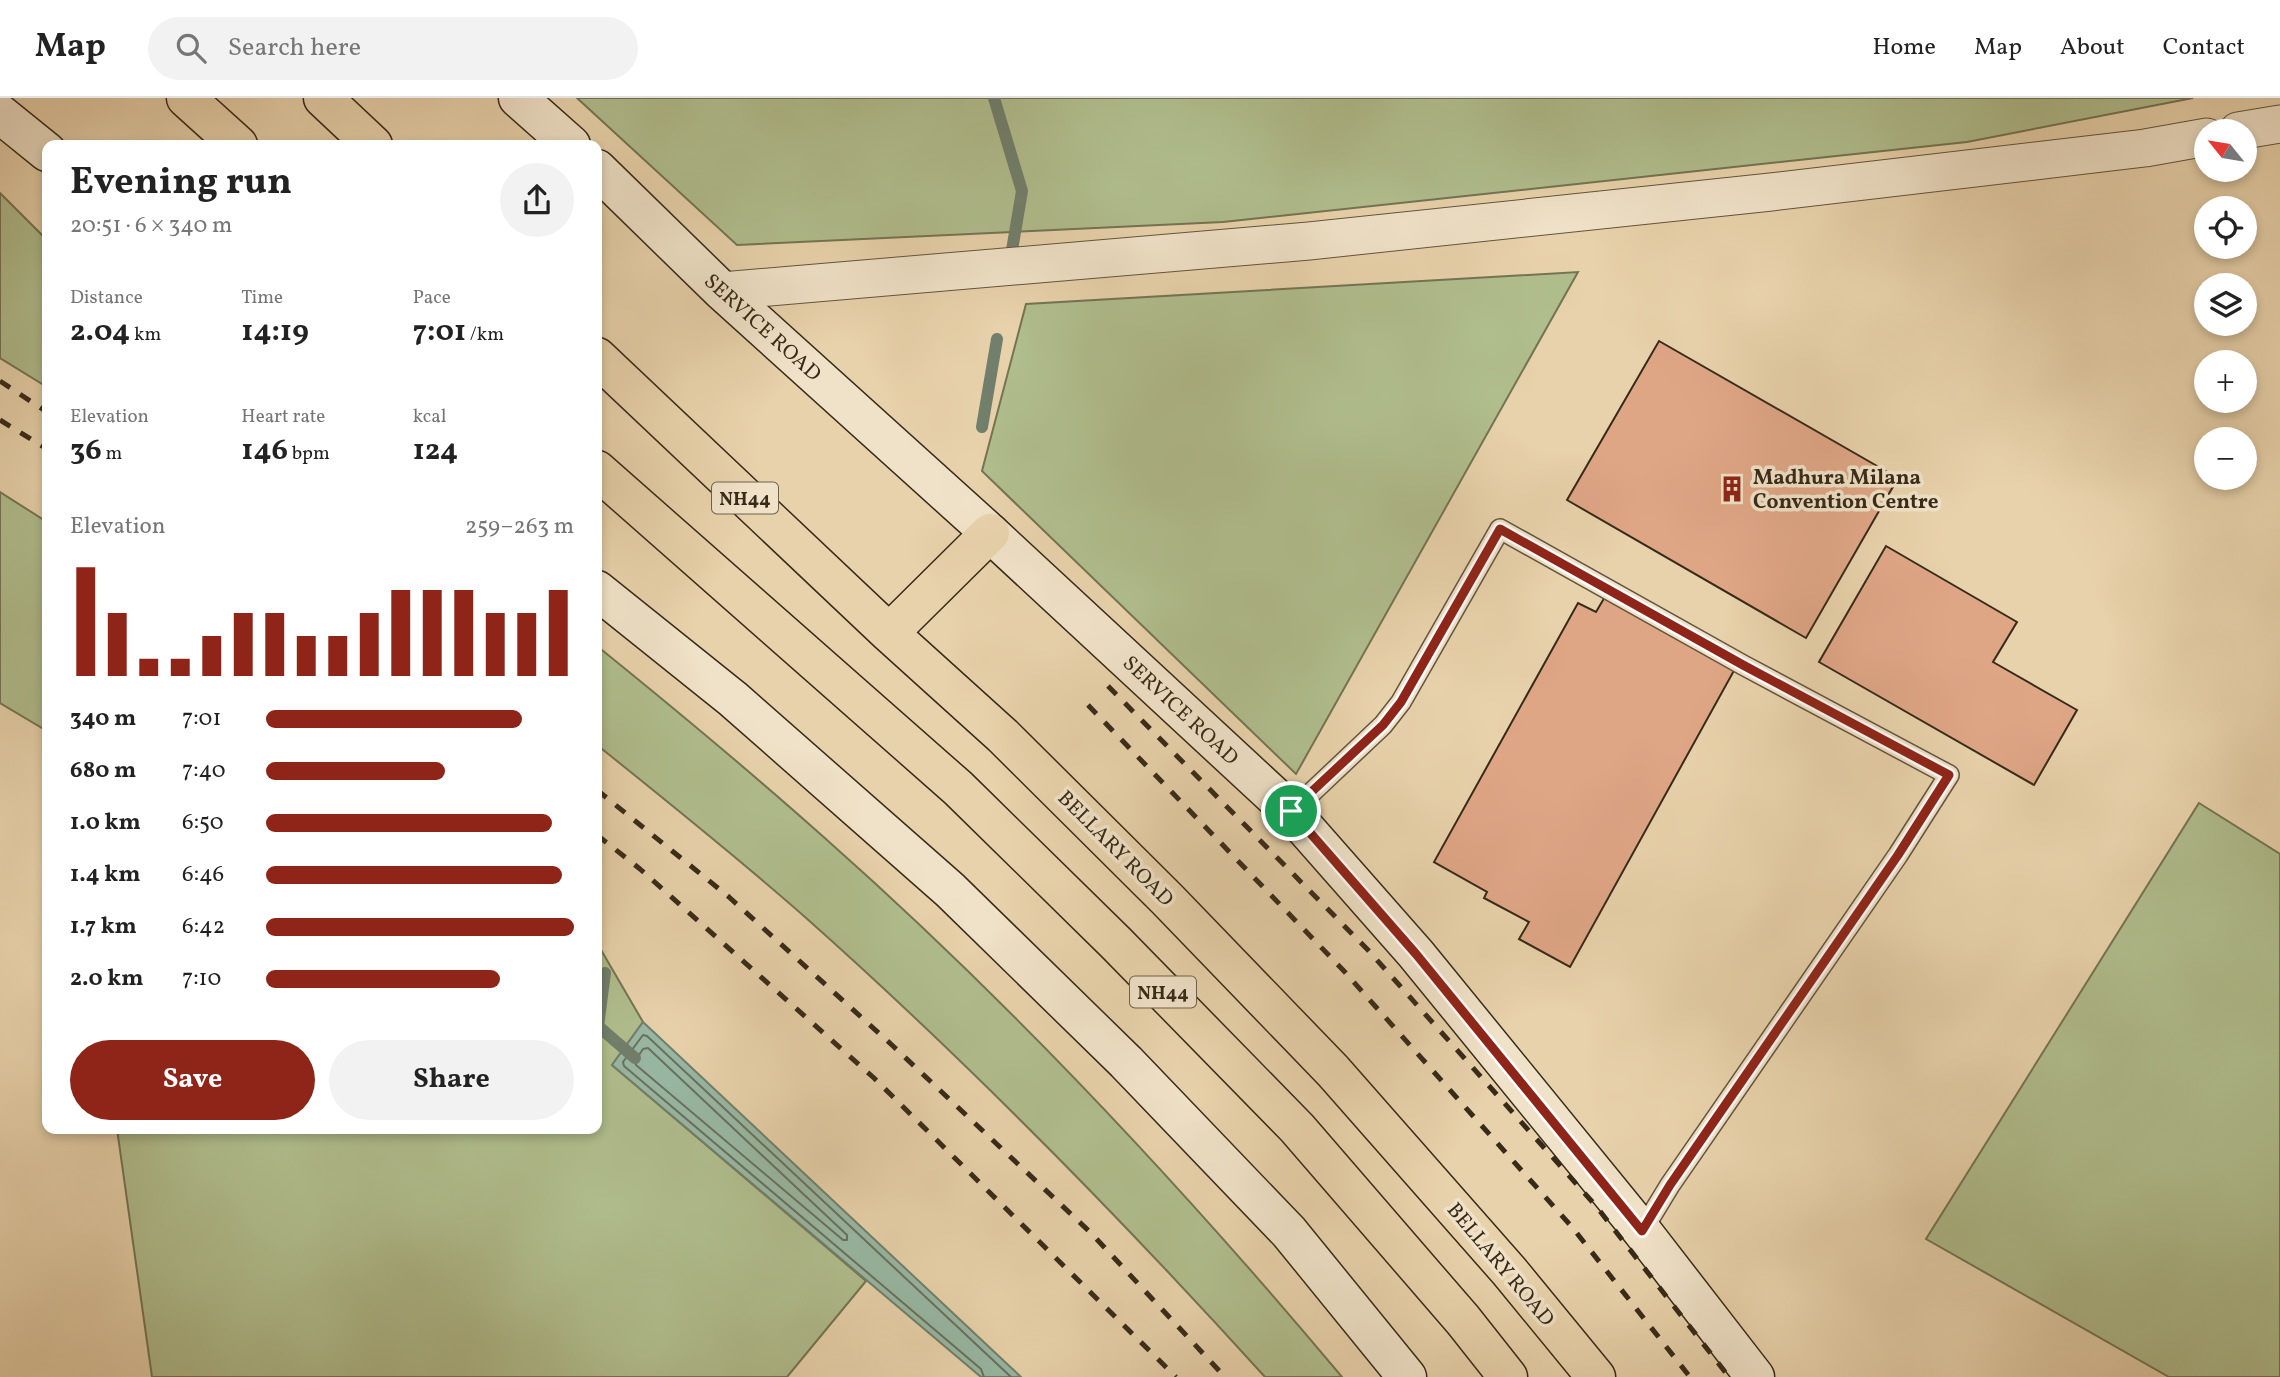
<!DOCTYPE html>
<meta charset="utf-8">
<style>
:root{--surface:#fff;--page:#f2f2f2;--text:#222;--muted:#767676;--line:#e0e0e0;--accent:#8f2418}
body{margin:0;font-family:Vollkorn,serif;background:var(--page);color:var(--text);height:100vh;display:flex;flex-direction:column;font-size:26px;white-space:nowrap}
*{box-sizing:border-box;margin:0}
p{font-size:23px;color:var(--muted)}
.icon{flex:none;width:38px;height:38px;fill:none;stroke:currentColor;stroke-width:2;stroke-linecap:round;stroke-linejoin:round}
.map{position:relative;flex:1;overflow:hidden}
.side{position:absolute;left:42px;top:42px;width:560px;height:994px;display:flex;flex-direction:column;background:var(--surface);border-radius:14px;box-shadow:0 4px 10px #0003}
.side>*{flex:none}
.needle{width:46px;rotate:300deg}
.controls{position:absolute;left:2194px;top:21px;display:grid;gap:14px}
.controls a{display:grid;place-items:center;width:63px;height:63px;border-radius:50%;background:var(--surface);box-shadow:0 4px 10px #0003;font-size:35px}
.pin{position:absolute;display:grid;place-items:center;width:60px;height:60px;color:#fff;margin:-30px;border:4px solid #fff;border-radius:50%;box-shadow:0 2px 7px #0007}
.round{display:grid;place-items:center;flex:none;width:74px;height:74px;border-radius:37px;background:var(--page)}
.head{display:flex;align-items:center;justify-content:space-between;height:119px;padding:0 28px}
h1{font-size:38px;font-weight:700;line-height:52px}
.figures{display:grid;grid-template-columns:repeat(3,1fr);gap:10px;height:119px;padding:7px 28px}
.figures div{display:grid;align-content:center}
.figures b{font-size:30px;font-weight:700}
.figures small{font-size:19px;font-weight:400}
.figures p{font-size:19px}
.chart{height:196px;padding:14px 28px}
.chart p{display:flex;justify-content:space-between}
.chart svg{width:100%;height:126px;margin-top:7px;stroke:var(--accent);stroke-width:6}
.action{display:flex;gap:14px;margin-top:auto;padding:14px 28px}
.action a{flex:1;height:80px;border-radius:42px;background:var(--accent);color:#fff;font-size:28px;font-weight:700;line-height:80px;text-align:center}
.action a+a{background:var(--page);color:var(--text)}
ul{padding:0 28px;list-style:none;font-size:23px}
li{display:grid;grid-template-columns:112px 84px 1fr;align-items:center;height:52px}
li i{height:18px;border-radius:9px;background:var(--accent)}
header{display:flex;align-items:center;gap:42px;box-sizing:border-box;height:98px;padding:0 35px;background:var(--surface);border-bottom:2px solid var(--line)}
header strong{font-size:33px}
nav{display:flex;gap:38px;margin-inline-start:auto;font-size:24px}
.search{width:490px;height:63px;background:var(--page);display:flex;align-items:center;gap:18px;box-sizing:border-box;padding:0 24px;border-radius:38px;color:var(--muted);font-size:26px}
.map>svg:first-child{display:block}
.green{fill:#b0bd8d;stroke:#747453;stroke-width:2}
.water{fill:#98b8a4;stroke:#717f6c;stroke-width:2}
.lines{fill:none;stroke-linecap:round;stroke-linejoin:round}
.shore{stroke:#68715e;stroke-width:2}
.stream{stroke:#717f6c;stroke-width:12}
.building{fill:#dfa686;stroke:#372a19;stroke-width:2}
.lane-casing{stroke:#63543e;stroke-width:22}
.street-casing{stroke:#63543e;stroke-width:39}
.secondary-casing{stroke:#372a19;stroke-width:41}
.highway-casing{stroke:#372a19;stroke-width:41}
.lane{stroke:#f0e2c8;stroke-width:19}
.street{stroke:#f0e2c8;stroke-width:37}
.secondary{stroke:#f0e2c8;stroke-width:38}
.highway{stroke:#e8d2ab;stroke-width:38}
.rail{stroke:#372a19;stroke-width:5;stroke-dasharray:12 12;stroke-linecap:butt}
.route-casing{stroke:#fff;stroke-width:14}
.route{stroke:#8f2418;stroke-width:9}
.labels{text-anchor:middle;stroke-width:7;stroke-linejoin:round;paint-order:stroke}
.shield{fill:#f0e2c8;stroke:#6e614e;stroke-width:2}
.shield-label{font-size:19px;font-weight:bold;fill:#372a19}
.street-label{font-size:21px;fill:#372a19;stroke:#f0e2c8}
.poi-label{font-size:21px;font-weight:bold;fill:#372a19;stroke:#f0e2c8;text-anchor:start}
</style>
<header>
<strong>Map</strong>
<div class="search"><svg class="icon" aria-label="search" viewBox="0 0 24 24"><circle cx="10" cy="10" r="6"/><path d="M15 15l6 6"/></svg>Search here</div>
<nav><a>Home</a><a>Map</a><a>About</a><a>Contact</a></nav>
</header>
<div class="map">
<svg width="2280" height="1279" viewBox="0 0 2280 1279">
<rect width="100%" height="100%" fill="#e8d2ab"/>
<filter id="stains"><feTurbulence type="fractalNoise" baseFrequency=".00286" numOctaves="4"/><feColorMatrix values="0 0 0 0 .2 0 0 0 0 .09 0 0 0 0 .02 0 0 0 .5 -.17"/></filter>
<radialGradient id="worn" r=".72"><stop offset=".6" stop-color="#630" stop-opacity="0"/><stop offset="1" stop-color="#630" stop-opacity=".3"/></radialGradient>
<path class="green" d="M 577,0 L 2193,0 L 1967,44 L 1223,124 L 737,147 Z
M 0,95 L 47,142 L 47,289 L 0,260 Z
M 1578,174 L 1296,676 L 982,373 L 1026,206 Z
M 0,394 L 47,424 L 47,633 L 0,605 Z
M 597,548 C 675,611 752,675 827,742 C 1012,906 1183,1089 1342,1279 L 1265,1279 C 1120,1119 967,963 805,819 C 738,760 667,703 597,647 Z
M 2199,705 L 2280,756 L 2280,1279 L 2169,1279 L 1926,1141 Z
M 597,845 L 643,924 L 612,967 L 866,1183 L 787,1279 L 152,1279 L 117,1031 L 597,1031 Z"/>
<path class="water" d="M 643,924 L 1021,1279 L 981,1279 L 612,967 Z"/>
<g class="lines">
<path class="shore" d="M 648,950 L 847,1137 L 847,1142 L 843,1142 L 636,967 L 635,963 L 643,951 Z
M 984,1279 L 981,1271 L 624,968 L 623,964 L 643,937 L 647,938 L 1011,1279"/>
<path class="stream" d="M 994,0 L 1022,93 L 1010,164
M 982,329 L 997,241
M 605,875 L 598,928 L 635,960"/>
</g>
<path class="building" d="M 1659,243 L 1898,380 L 1806,540 L 1567,402 Z
M 1886,448 L 2017,524 L 1993,564 L 2077,612 L 2034,687 L 1819,564 Z
M 1606,497 L 1736,569 L 1570,869 L 1519,841 L 1529,824 L 1484,800 L 1487,794 L 1434,764 L 1578,505 L 1596,514 Z"/>
<g class="lines">
<g class="lane-casing">
<path id="lane" d="M 1291,714 L 1383,627 L 1401,604 L 1500,431 L 1743,567 L 1949,677 L 1898,757 L 1670,1087 L 1642,1133"/>
</g>
<g class="street-casing">
<path id="street" d="M 2238,33 L 2280,26
M 722,193 L 1309,143 L 1771,94 L 2145,50 L 2207,39"/>
</g>
<g class="secondary-casing">
<path id="secondary" d="M 518,0 L 571,47
M 0,16 L 47,54
M 597,71 L 722,193 L 990,435 L 1291,714 L 1416,856 L 1642,1133 L 1755,1279
M 597,492 L 733,601 L 950,792 L 1126,964 L 1289,1134 L 1407,1279"/>
</g>
<g class="highway-casing">
<path id="highway" d="M 186,0 L 238,47
M 323,0 L 373,47
M 597,259 L 889,535 L 1003,638 L 1167,801 L 1333,973 L 1509,1173 L 1596,1279
M 597,372 L 958,690 L 1116,845 L 1297,1030 L 1463,1222 L 1508,1279
M 889,535 L 990,435"/>
</g>
<use href="#lane" class="lane"/>
<use href="#street" class="street"/>
<use href="#secondary" class="secondary"/>
<use href="#highway" class="highway"/>
<path class="rail" d="M 0,283 L 47,314
M 0,322 L 47,351
M 1108,588 L 1368,852 L 1596,1108 L 1729,1279
M 1088,607 L 1343,872 L 1572,1129 L 1690,1279
M 597,692 L 729,799 L 893,948 L 1091,1135 L 1225,1279
M 597,737 L 640,771 L 874,980 L 1176,1279"/>
</g>
<g class="lines">
<g class="route-casing">
<path id="route" d="M 1500,431 L 1743,567 L 1949,677 L 1898,757 L 1670,1087 L 1642,1133 L 1416,856 L 1291,713 L 1383,627 L 1401,604 Z"/>
</g>
<use href="#route" class="route"/>
</g>
<defs>
<g id="building-bare" transform="scale(2.1)"><path d="M-4-6H4V6H1V3H-1V6H-4ZM-2.5-4.3h1.7v1.8h-1.7ZM.8-4.3h1.7v1.8H.8ZM-2.5-1h1.7V.8h-1.7ZM.8-1h1.7V.8H.8Z" fill="#8f2418" stroke="#f0e2c8" stroke-width="2.5" paint-order="stroke"/></g>
</defs>
<g fill-rule="evenodd">
<use href="#building-bare" x="1732" y="391"/>
</g>
<g class="labels">
<g class="shield">
<rect x="712" y="384.5" width="66" height="31" rx="5"/>
<rect x="1130" y="878.5" width="66" height="31" rx="5"/>
</g>
<g class="shield-label">
<text x="745" y="407">NH44</text>
<text x="1163" y="901">NH44</text>
</g>
<g class="street-label">
<text transform="translate(763 229) rotate(42)" y="7">SERVICE ROAD</text>
<text transform="translate(1181 612) rotate(43)" y="7">SERVICE ROAD</text>
<text transform="translate(1116 750) rotate(45)" y="7">BELLARY ROAD</text>
<text transform="translate(1501 1166) rotate(50)" y="7">BELLARY ROAD</text>
</g>
<g class="poi-label">
<text x="1753" y="386">Madhura Milana<tspan x="1753" dy="24">Convention Centre</tspan></text>
</g>
</g>
<rect width="100%" height="100%" filter="url(#stains)"/>
<rect width="100%" height="100%" fill="url(#worn)"/>
</svg>
<div class="controls">
<a><svg class="needle" viewBox="-14 -14 28 28"><path d="M0-13l5 13h-10z" fill="#e53935"/><path d="M0 13l5-13h-10z" fill="#767676"/></svg></a>
<a><svg class="icon" aria-label="locate" viewBox="0 0 24 24"><circle cx="12" cy="12" r="6"/><path d="M12 2v4M12 18v4M2 12h4M18 12h4"/></svg></a>
<a><svg class="icon" aria-label="layers" viewBox="0 0 24 24"><path d="M12 4l9 5-9 5-9-5zM3 14l9 5 9-5"/></svg></a>
<a>+</a>
<a>−</a>
</div>
<div class="pin" style="left:1291px;top:713px;background:#1e9e55"><svg class="icon" aria-label="arrive" viewBox="0 0 24 24"><path d="M6 21V4h12l-3 4 3 4H6"/></svg></div>
<section class="side">
<div class="head"><div><h1>Evening run</h1><p>20:51 · 6 × 340 m</p></div><a class="round"><svg class="icon" aria-label="share" viewBox="0 0 24 24"><path d="M12 15V3M7 8l5-5 5 5M5 13v7h14v-7"/></svg></a></div>
<div class="figures">
<div><p>Distance</p><b>2.04<small> km</small></b></div>
<div><p>Time</p><b>14:19</b></div>
<div><p>Pace</p><b>7:01<small> /km</small></b></div>
</div>
<div class="figures">
<div><p>Elevation</p><b>36<small> m</small></b></div>
<div><p>Heart rate</p><b>146<small> bpm</small></b></div>
<div><p>kcal</p><b>124</b></div>
</div>
<div class="chart"><p><span>Elevation</span>259–263 m</p>
<svg viewBox="0 0 160 44" preserveAspectRatio="none"><path d="M5 44V6M15 44V22M25 44V38M35 44V38M45 44V30M55 44V22M65 44V22M75 44V30M85 44V30M95 44V22M105 44V14M115 44V14M125 44V14M135 44V22M145 44V22M155 44V14"/></svg>
</div>
<ul>
<li><b>340 m</b>7:01<i style="width:83%"></i></li>
<li><b>680 m</b>7:40<i style="width:58%"></i></li>
<li><b>1.0 km</b>6:50<i style="width:93%"></i></li>
<li><b>1.4 km</b>6:46<i style="width:96%"></i></li>
<li><b>1.7 km</b>6:42<i style="width:100%"></i></li>
<li><b>2.0 km</b>7:10<i style="width:76%"></i></li>
</ul>
<div class="action"><a>Save</a><a>Share</a></div>
</section>
</div>
